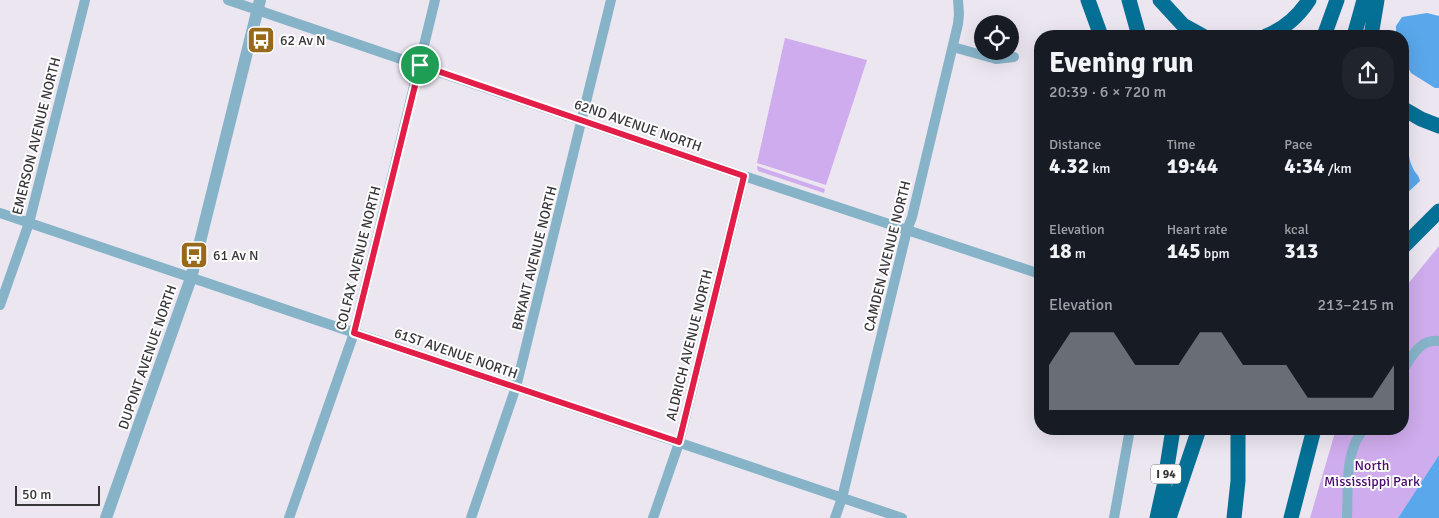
<!DOCTYPE html>
<meta charset="utf-8">
<style>
:root{--surface:#171b24;--page:#20242c;--text:#f1f3f6;--muted:#9ea1a6;--accent:#8c9099}
body{margin:0;font-family:Signika,sans-serif;background:var(--page);color:var(--text);height:100vh;display:flex;flex-direction:column;font-size:19px;white-space:nowrap}
*{box-sizing:border-box;margin:0}
p{font-size:16px;color:var(--muted)}
.icon{flex:none;width:28px;height:28px;fill:none;stroke:currentColor;stroke-width:2;stroke-linecap:round;stroke-linejoin:round}
.map{position:relative;flex:1;overflow:hidden}
.side{position:absolute;left:1034px;top:30px;width:375px;height:405px;display:flex;flex-direction:column;background:var(--surface);border-radius:20px;box-shadow:0 5px 20px #0002}
.side>*{flex:none}
.tools{position:absolute;left:974px;top:15px;display:grid;gap:10px}
.tools a{display:grid;place-items:center;width:45px;height:45px;border-radius:50%;background:var(--surface);box-shadow:0 5px 20px #0002;font-size:25px}
.scale{position:absolute;left:15px;bottom:12px;width:85px;box-sizing:border-box;padding-left:5px;border:2px solid #383639;border-top:0;font-size:14px;line-height:18px;white-space:nowrap;color:#383639;-webkit-text-stroke:4px #fff;paint-order:stroke}
.pin{position:absolute;display:grid;place-items:center;width:42px;height:42px;color:#fff;margin:-21px;border:2px solid #fff;border-radius:50%;box-shadow:0 1px 5px #0007}
.round{display:grid;place-items:center;flex:none;width:52px;height:52px;border-radius:20px;background:var(--page)}
.headline{display:flex;align-items:center;justify-content:space-between;height:85px;padding:0 15px}
h1{font-size:28px;font-weight:700;line-height:38px}
.figures{display:grid;grid-template-columns:repeat(3,1fr);gap:8px;height:85px;padding:5px 15px}
.figures div{display:grid;align-content:center}
.figures b{font-size:21px;font-weight:700}
.figures small{font-size:14px;font-weight:400}
.figures p{font-size:14px}
.chart{height:140px;padding:10px 15px}
.chart p{display:flex;justify-content:space-between}
.chart svg{width:100%;height:90px;margin-top:5px;fill:var(--accent);opacity:.7}
.map>svg:first-child{display:block}
.green{fill:#cfaced}
.water{fill:#5aa7eb}
.lines{fill:none;stroke-linecap:round;stroke-linejoin:round}
.minor{stroke:#87b3c9;stroke-width:10}
.tertiary{stroke:#87b3c9;stroke-width:12}
.motorway{stroke:#057095;stroke-width:15}
.route-casing{stroke:#fff;stroke-width:10}
.route{stroke:#e11d48;stroke-width:6}
.labels{text-anchor:middle;stroke-width:4;stroke-linejoin:round;paint-order:stroke}
.shield{fill:#fff;stroke:#747274;stroke-width:1}
.shield-label{font-size:12px;font-weight:bold;fill:#383639}
.poi-label{font-size:14px;fill:#383639;stroke:#fff;text-anchor:start}
.street-label{font-size:14px;fill:#383639;stroke:#fff}
.park-label{font-size:14px;fill:#4b096f;stroke:#fff}
</style>
<div class="map">
<svg width="1439" height="518" viewBox="0 0 1439 518">
<rect width="100%" height="100%" fill="#ebe6f0"/>
<path class="green" d="M 785,38 L 867,60 L 826,185 L 757,163 Z
M 757,166 L 825,189 L 824,193 L 758,171 Z
M 1439,246 L 1439,455 L 1398,518 L 1310,518 L 1336,429 L 1402,429 L 1403,290 Z"/>
<path class="water" d="M 1427,13 L 1439,16 L 1439,88 L 1435,88 L 1411,73 L 1403,59 L 1402,36 L 1396,36 L 1396,26 L 1402,17 Z
M 1403,143 C 1410,149 1408,158 1412,166 C 1414,173 1419,174 1420,181 L 1403,197 Z
M 1439,455 L 1439,518 L 1398,518 Z"/>
<g class="lines">
<path class="minor" d="M 228,0 L 744,176 L 1040,274
M 953,47 L 996,59 L 1014,57
M 0,213 L 902,518
M 0,305 L 29,223 L 85,0
M 1402,371 C 1412,357 1419,339 1439,341
M 289,518 L 354,333 L 435,0
M 471,518 L 516,387 L 611,0
M 653,518 L 679,443 L 744,176
M 835,518 L 842,498 L 907,230 L 912,217 L 958,24 L 959,14 L 958,0
M 1114,518 L 1130,429
M 1347,518 C 1348,496 1346,466 1354,446 C 1356,440 1360,434 1364,429"/>
<path class="tertiary" d="M 106,518 L 191,278 L 260,0"/>
<path class="motorway" d="M 1088,0 L 1101,36
M 1129,0 L 1139,36
M 1160,0 L 1183,25 L 1203,36
M 1266,36 C 1284,29 1298,17 1309,0
M 1324,36 L 1337,0
M 1354,36 L 1364,0
M 1371,36 L 1377,0
M 1402,108 L 1421,119 L 1439,126
M 1402,248 L 1439,211
M 1157,518 L 1164,486 L 1173,429
M 1169,518 L 1199,429
M 1234,518 L 1238,481 L 1238,429
M 1291,518 L 1314,429"/>
</g>
<g class="lines">
<g class="route-casing">
<path id="route" d="M 420,65 L 744,176 L 679,442 L 354,333 Z"/>
</g>
<use href="#route" class="route"/>
</g>
<defs>
<g id="bus-square" transform="scale(1.4375)"><rect x="-9" y="-9" width="18" height="18" rx="4" fill="#976918" stroke="#fff"/><path d="M-5-6H5V4H4V6H2V4H-2V6H-4V4H-5ZM-3.5-4V0h7V-4ZM-3.5 1.2v1.5H-2V1.2ZM2 1.2v1.5H3.5V1.2Z" fill="#fff"/></g>
</defs>
<g fill-rule="evenodd">
<use href="#bus-square" x="261" y="40"/>
<use href="#bus-square" x="194" y="255"/>
</g>
<g class="labels">
<rect class="shield" x="1151" y="464.5" width="30" height="19" rx="4"/>
<g class="shield-label">
<text x="1166" y="478">I 94</text>
</g>
<g class="poi-label">
<text x="280" y="45">62 Av N</text>
<text x="213" y="260">61 Av N</text>
</g>
<g class="street-label">
<text transform="translate(638 125) rotate(19)" y="5">62ND AVENUE NORTH</text>
<text transform="translate(36 136) rotate(-76)" y="5">EMERSON AVENUE NORTH</text>
<text transform="translate(887 256) rotate(-76)" y="5">CAMDEN AVENUE NORTH</text>
<text transform="translate(358 258) rotate(-76)" y="5">COLFAX AVENUE NORTH</text>
<text transform="translate(534 258) rotate(-76)" y="5">BRYANT AVENUE NORTH</text>
<text transform="translate(689 345) rotate(-76)" y="5">ALDRICH AVENUE NORTH</text>
<text transform="translate(456 353) rotate(19)" y="5">61ST AVENUE NORTH</text>
<text transform="translate(147 357) rotate(-71)" y="5">DUPONT AVENUE NORTH</text>
</g>
<g class="park-label">
<text x="1372" y="470">North<tspan x="1372" dy="16">Mississippi Park</tspan></text>
</g>
</g>
</svg>
<div class="tools">
<a><svg class="icon" aria-label="locate" viewBox="0 0 24 24"><circle cx="12" cy="12" r="6"/><path d="M12 2v4M12 18v4M2 12h4M18 12h4"/></svg></a>
</div>
<div class="scale">50 m</div>
<div class="pin" style="left:420px;top:65px;background:#1e9e55"><svg class="icon" aria-label="arrive" viewBox="0 0 24 24"><path d="M6 21V4h12l-3 4 3 4H6"/></svg></div>
<section class="side">
<div class="headline"><div><h1>Evening run</h1><p>20:39 · 6 × 720 m</p></div><a class="round"><svg class="icon" aria-label="share" viewBox="0 0 24 24"><path d="M12 15V3M7 8l5-5 5 5M5 13v7h14v-7"/></svg></a></div>
<div class="figures">
<div><p>Distance</p><b>4.32<small> km</small></b></div>
<div><p>Time</p><b>19:44</b></div>
<div><p>Pace</p><b>4:34<small> /km</small></b></div>
</div>
<div class="figures">
<div><p>Elevation</p><b>18<small> m</small></b></div>
<div><p>Heart rate</p><b>145<small> bpm</small></b></div>
<div><p>kcal</p><b>313</b></div>
</div>
<div class="chart"><p><span>Elevation</span>213–215 m</p>
<svg viewBox="0 0 160 44" preserveAspectRatio="none"><path d="M0 44V22L10 6L20 6L30 6L40 22L50 22L60 22L70 6L80 6L90 22L100 22L110 22L120 38L130 38L140 38L150 38L160 22V44z"/></svg>
</div>
</section>
</div>
